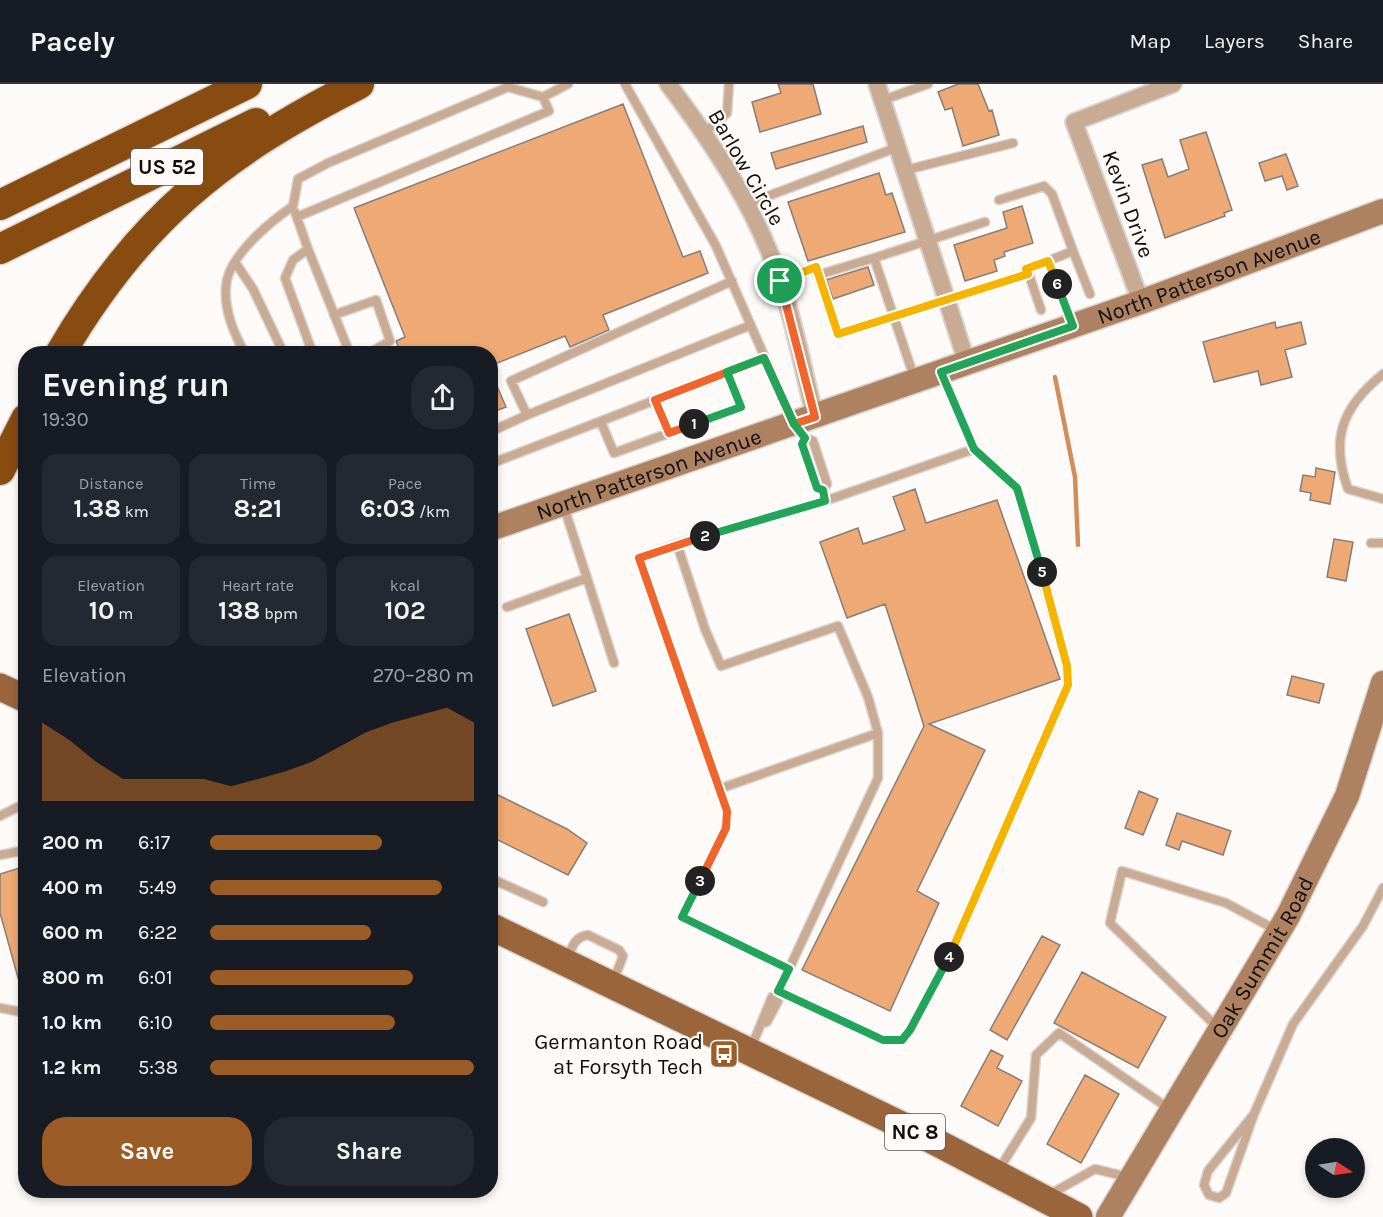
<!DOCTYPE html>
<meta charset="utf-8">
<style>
:root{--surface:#171b24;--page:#242831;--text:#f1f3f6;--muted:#9ea1a6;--line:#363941;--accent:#9c5c25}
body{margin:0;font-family:Karla,sans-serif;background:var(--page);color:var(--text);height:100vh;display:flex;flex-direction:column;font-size:22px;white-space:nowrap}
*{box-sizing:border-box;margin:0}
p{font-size:20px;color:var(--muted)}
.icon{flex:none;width:33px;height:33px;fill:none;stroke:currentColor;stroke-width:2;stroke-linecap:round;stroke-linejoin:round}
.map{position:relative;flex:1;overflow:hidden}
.sheet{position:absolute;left:18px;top:262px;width:480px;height:852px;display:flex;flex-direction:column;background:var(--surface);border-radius:24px;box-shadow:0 3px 9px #0003}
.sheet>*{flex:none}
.needle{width:39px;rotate:102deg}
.tools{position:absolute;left:1305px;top:1054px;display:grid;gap:12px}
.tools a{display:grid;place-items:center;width:60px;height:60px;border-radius:50%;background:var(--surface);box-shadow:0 3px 9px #0003;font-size:30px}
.pin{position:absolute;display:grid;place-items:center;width:51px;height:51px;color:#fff;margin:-26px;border:3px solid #fff;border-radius:50%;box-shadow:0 2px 6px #0007}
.km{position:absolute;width:30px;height:30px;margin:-15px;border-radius:50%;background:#222;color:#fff;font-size:16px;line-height:30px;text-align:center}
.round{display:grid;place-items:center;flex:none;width:63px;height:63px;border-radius:24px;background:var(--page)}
.headline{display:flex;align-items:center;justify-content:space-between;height:102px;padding:0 24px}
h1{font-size:33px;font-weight:700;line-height:45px}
.stats{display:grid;grid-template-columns:repeat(3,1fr);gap:9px;height:102px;padding:6px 24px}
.stats div{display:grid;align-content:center;border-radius:15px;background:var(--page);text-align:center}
.stats b{font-size:26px;font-weight:700}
.stats small{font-size:16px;font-weight:400}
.stats p{font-size:16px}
.chart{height:168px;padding:12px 24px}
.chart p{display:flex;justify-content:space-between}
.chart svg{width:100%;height:108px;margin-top:6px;fill:var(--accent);opacity:.7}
.action{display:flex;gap:12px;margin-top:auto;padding:12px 24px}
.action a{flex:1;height:69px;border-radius:24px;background:var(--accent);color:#fff;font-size:24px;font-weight:700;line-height:69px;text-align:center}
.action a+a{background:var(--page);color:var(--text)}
ul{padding:0 24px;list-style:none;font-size:20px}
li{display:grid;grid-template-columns:96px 72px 1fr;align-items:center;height:45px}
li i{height:15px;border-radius:8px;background:var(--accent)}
header{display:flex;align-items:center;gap:36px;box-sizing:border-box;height:84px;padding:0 30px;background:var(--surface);border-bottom:2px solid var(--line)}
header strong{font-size:28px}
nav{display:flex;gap:33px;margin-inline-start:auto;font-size:21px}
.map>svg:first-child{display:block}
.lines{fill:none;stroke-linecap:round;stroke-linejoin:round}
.stream{stroke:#d18e5a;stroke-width:4.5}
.building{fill:#eea974;stroke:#857f7b;stroke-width:1.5}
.lane-casing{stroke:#d8d4d1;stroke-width:11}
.street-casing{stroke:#d8d4d1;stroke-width:20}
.secondary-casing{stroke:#d8d4d1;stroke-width:27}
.primary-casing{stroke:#d8d4d1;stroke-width:30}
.highway-casing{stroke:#d8d4d1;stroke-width:33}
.lane{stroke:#c9aa93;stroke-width:8}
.street{stroke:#c9aa93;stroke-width:16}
.secondary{stroke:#ae8260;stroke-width:24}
.primary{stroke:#9a653a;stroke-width:27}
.highway{stroke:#884b10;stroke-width:30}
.split-1-casing{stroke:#fff;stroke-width:12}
.split-2-casing{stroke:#fff;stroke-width:12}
.split-3-casing{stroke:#fff;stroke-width:12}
.split-4-casing{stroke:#fff;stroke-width:12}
.split-5-casing{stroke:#fff;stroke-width:12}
.split-6-casing{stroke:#fff;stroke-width:12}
.split-7-casing{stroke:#fff;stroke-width:12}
.split-1{stroke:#f0652b;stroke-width:8}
.split-2{stroke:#22a559;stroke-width:8}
.split-3{stroke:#f0652b;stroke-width:8}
.split-4{stroke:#22a559;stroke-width:8}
.split-5{stroke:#f5b400;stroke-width:8}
.split-6{stroke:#22a559;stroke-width:8}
.split-7{stroke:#f5b400;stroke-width:8}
.labels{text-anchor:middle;stroke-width:4.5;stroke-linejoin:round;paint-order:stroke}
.shield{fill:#fefaf7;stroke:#575552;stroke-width:1.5}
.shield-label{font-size:21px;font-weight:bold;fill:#100e0c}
.street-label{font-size:22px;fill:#100e0c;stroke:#fefaf7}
.poi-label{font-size:22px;fill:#100e0c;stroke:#fefaf7;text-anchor:end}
</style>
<header>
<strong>Pacely</strong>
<nav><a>Map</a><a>Layers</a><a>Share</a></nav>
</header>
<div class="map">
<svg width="1383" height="1133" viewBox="0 0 1383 1133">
<rect width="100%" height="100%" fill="#fefaf7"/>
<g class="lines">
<path class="stream" d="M 1055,293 L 1075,393 L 1078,461"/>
</g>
<path class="building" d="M 778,0 L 813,0 L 821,30 L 760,48 L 752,18 L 781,9 Z
M 958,0 L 978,0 L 989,27 L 992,26 L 999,51 L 963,62 L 952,24 L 945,26 L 938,8 Z
M 623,20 L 683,173 L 700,167 L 708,189 L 603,231 L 609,246 L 570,263 L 565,252 L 490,282 L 490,270 L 401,270 L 396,257 L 405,253 L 354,124 Z
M 863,42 L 867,58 L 776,85 L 771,69 Z
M 1206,48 L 1232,126 L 1224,129 L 1225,132 L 1165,154 L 1142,81 L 1162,75 L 1168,93 L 1189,85 L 1180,56 Z
M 1286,70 L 1298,102 L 1287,106 L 1282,92 L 1265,97 L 1259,79 Z
M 879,89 L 886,111 L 892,109 L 905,148 L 808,177 L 788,118 Z
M 1022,122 L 1033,159 L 1004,168 L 1005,172 L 994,176 L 997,187 L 965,197 L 954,161 L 1007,144 L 1003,128 Z
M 868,183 L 874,201 L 833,215 L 826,196 Z
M 1275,238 L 1276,244 L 1301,238 L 1306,260 L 1285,266 L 1292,293 L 1261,301 L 1258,287 L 1214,298 L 1203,258 Z
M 490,286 L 506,323 L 490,329 Z
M 1316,384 L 1335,388 L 1330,420 L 1310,416 L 1311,409 L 1300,407 L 1303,391 L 1315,393 Z
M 915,405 L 926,439 L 997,416 L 1060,595 L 929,640 L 985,666 L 917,807 L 939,819 L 890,927 L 802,886 L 924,642 L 885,520 L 847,534 L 820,458 L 858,444 L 863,460 L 905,446 L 893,413 Z
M 1334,455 L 1353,458 L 1346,497 L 1327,493 Z
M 569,530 L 596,607 L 553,622 L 526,545 Z
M 1292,592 L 1324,600 L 1319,619 L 1287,611 Z
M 490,707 L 567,745 L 587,759 L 568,791 L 490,752 Z
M 1139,707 L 1158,715 L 1143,751 L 1125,744 Z
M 1177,729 L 1231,747 L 1223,771 L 1182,757 L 1179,766 L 1166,761 Z
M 26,782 L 26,907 L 22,908 L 0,829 L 0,790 Z
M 1042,852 L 1060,861 L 1007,956 L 990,946 Z
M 1082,888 L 1166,933 L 1138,984 L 1054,939 Z
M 991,966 L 1003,972 L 997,984 L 1022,997 L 998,1042 L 961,1022 Z
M 1085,991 L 1119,1010 L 1081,1079 L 1047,1060 Z"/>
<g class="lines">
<g class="lane-casing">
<path id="lane" d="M 625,0 L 716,162 L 794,340 L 805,354 L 813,357 L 827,400 L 823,406 L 817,404 L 802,360 L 805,354
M 883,16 L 928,0
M 704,49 L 727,29 L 729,0
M 906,86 L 1013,59
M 999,116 L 1044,102 L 1052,110 L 1073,167
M 747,120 L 898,63
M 295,128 L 308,165 L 293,176 L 285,194 L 313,270
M 297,133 L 549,27 L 543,13
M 308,165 L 350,270
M 874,174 L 818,191 L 838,250 L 1028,190
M 1048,177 L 1073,167 L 1090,210
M 235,178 L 253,205 L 284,270
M 732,197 L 511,297 L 527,331 L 751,241
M 780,197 L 816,183 L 818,191
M 1041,226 L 1027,185 L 1048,177 L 1072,239
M 334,231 L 376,216 L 390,257 L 368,270
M 245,270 C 234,249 224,227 226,203 C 227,173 270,138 293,122 L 298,95 L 328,79 L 508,3 L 543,13 L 568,0
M 1383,290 C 1342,323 1330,355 1348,405 L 1383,415
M 915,296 L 874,174 L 985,138
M 655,316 L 668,349
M 601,338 L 614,369 L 741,323 L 727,288
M 490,348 L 527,331
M 490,380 L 764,274
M 825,417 L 974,365 L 941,289
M 1371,459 L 1383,459
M 677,460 L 705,545 L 721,582 L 838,542 L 868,613 L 878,649 L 878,694 L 776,913
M 587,494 L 614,579
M 507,523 L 587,494 L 564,423
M 719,705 L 878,649
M 0,732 L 26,719
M 0,771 L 26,766
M 490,794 L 543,818
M 567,875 C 572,864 574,853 588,851 L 619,866 L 623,872 L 613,898
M 789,885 L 682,833 L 726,744 L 727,727 L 639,474 L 677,460 L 825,417 L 823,406
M 779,907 L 883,956 L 902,956 L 910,946 L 949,875 L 1068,601 L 1067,581 L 1017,404 L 974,365
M 0,924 L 26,929
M 1219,945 L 1110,839 L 1122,787 L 1226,819 L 1278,847
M 751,964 L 772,913 L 776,913 L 778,917 L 767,938 L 762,939
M 1254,1030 L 1208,1087 L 1204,1101 L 1209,1111 L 1219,1114 L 1226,1109 L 1254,1030 L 1293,940 L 1363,842 L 1383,804
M 998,1087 L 1031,1034 L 1036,971 L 1059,949 L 1171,1026
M 1047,1112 L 1095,1085 L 1128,1093"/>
</g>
<g class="street-casing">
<path id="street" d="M 668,0 C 715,62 759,129 782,203 C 796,245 804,290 815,333
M 877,0 L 967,279
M 1141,218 L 1074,38 L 1173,0"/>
</g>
<g class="secondary-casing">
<g id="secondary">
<path id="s1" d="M 490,445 L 1141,218 L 1383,127"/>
<path id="s2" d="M 1108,1133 L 1288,832 L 1347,712 L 1383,599"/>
</g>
</g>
<g class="primary-casing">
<path id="primary" d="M 0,603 L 26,615
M 490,842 L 930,1055 L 1079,1133"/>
</g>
<g class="highway-casing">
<path id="highway" d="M 0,121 L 247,0
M 0,165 L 256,39
M 60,270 C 138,136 222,69 359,0
M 0,386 L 26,335"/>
</g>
<use href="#lane" class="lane"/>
<use href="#street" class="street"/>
<use href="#secondary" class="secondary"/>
<use href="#primary" class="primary"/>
<use href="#highway" class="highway"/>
</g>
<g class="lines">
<g class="split-1-casing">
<path id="split-1" d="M 694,340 L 669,349 L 655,316 L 764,274 L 794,340 L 815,333 L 780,197"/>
</g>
<g class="split-2-casing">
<path id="split-2" d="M 694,340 L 741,323 L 727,288 L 764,274 L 794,340 L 805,354 L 802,360 L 817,404 L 823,406 L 825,417 L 705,452"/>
</g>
<g class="split-3-casing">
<path id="split-3" d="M 700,797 L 726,744 L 727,727 L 639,474 L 705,452"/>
</g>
<g class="split-4-casing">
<path id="split-4" d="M 700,797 L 682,833 L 789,885 L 778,907 L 883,956 L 902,956 L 910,946 L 949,873"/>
</g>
<g class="split-5-casing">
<path id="split-5" d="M 949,873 L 1068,601 L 1067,582 L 1042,488"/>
</g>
<g class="split-6-casing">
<path id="split-6" d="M 1042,488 L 1017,404 L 974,365 L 941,288 L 1073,242 L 1057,200"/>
</g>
<g class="split-7-casing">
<path id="split-7" d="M 780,197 L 816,183 L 838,250 L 1028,190 L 1026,185 L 1048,177 L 1057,200"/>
</g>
<use href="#split-1" class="split-1"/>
<use href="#split-2" class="split-2"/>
<use href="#split-3" class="split-3"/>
<use href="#split-4" class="split-4"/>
<use href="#split-5" class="split-5"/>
<use href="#split-6" class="split-6"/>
<use href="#split-7" class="split-7"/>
</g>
<defs>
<g id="bus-square" transform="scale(1.5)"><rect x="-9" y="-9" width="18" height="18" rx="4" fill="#9c5c25" stroke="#fefaf7"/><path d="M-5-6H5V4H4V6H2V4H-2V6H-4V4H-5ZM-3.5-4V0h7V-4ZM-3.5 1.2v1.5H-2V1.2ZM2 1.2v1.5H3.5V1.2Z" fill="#fff"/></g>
</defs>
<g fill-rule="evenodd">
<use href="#bus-square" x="724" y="970"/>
</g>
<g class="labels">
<g class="shield">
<rect x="131" y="65" width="72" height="36" rx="4.5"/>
<rect x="885" y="1030" width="60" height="36" rx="4.5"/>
</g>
<g class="shield-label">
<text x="167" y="90">US 52</text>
<text x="915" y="1055">NC 8</text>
</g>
<g class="street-label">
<text transform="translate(747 83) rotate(60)" y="8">Barlow Circle</text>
<text transform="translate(1129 120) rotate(70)" y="8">Kevin Drive</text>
<text dy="8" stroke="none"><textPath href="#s1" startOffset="762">North Patterson Avenue</textPath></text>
<text dy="8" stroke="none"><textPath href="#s1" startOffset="168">North Patterson Avenue</textPath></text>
<text dy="8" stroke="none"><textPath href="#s2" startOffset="302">Oak Summit Road</textPath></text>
</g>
<g class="poi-label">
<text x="703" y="965">Germanton Road<tspan x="703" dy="25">at Forsyth Tech</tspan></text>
</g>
</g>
</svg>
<div class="tools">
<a><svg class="needle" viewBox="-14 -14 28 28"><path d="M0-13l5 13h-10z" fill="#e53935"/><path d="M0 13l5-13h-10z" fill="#9ea1a6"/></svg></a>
</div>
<div class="pin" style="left:780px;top:197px;background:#1e9e55"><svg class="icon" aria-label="arrive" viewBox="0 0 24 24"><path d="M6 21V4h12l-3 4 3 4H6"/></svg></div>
<b class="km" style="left:694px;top:340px">1</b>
<b class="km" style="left:705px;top:452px">2</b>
<b class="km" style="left:700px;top:797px">3</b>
<b class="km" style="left:949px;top:873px">4</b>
<b class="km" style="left:1042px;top:488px">5</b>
<b class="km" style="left:1057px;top:200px">6</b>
<section class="sheet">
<div class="headline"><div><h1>Evening run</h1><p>19:30</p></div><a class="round"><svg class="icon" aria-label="share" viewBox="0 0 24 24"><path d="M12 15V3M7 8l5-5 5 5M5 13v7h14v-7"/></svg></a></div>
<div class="stats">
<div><p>Distance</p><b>1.38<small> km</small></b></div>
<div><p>Time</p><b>8:21</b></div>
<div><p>Pace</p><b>6:03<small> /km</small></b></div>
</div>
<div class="stats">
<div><p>Elevation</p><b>10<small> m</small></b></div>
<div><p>Heart rate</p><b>138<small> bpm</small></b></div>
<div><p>kcal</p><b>102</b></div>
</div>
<div class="chart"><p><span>Elevation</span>270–280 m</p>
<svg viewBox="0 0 160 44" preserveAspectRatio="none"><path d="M0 44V12L10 19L20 28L30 35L40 35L50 35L60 35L70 38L80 35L90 32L100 28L110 22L120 16L130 12L140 9L150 6L160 12V44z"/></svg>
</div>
<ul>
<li><b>200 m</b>6:17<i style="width:65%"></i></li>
<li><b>400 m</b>5:49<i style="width:88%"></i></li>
<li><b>600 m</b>6:22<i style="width:61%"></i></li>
<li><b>800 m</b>6:01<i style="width:77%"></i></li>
<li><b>1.0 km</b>6:10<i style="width:70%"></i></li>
<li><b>1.2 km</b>5:38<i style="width:100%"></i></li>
</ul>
<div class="action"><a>Save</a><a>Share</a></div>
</section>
</div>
